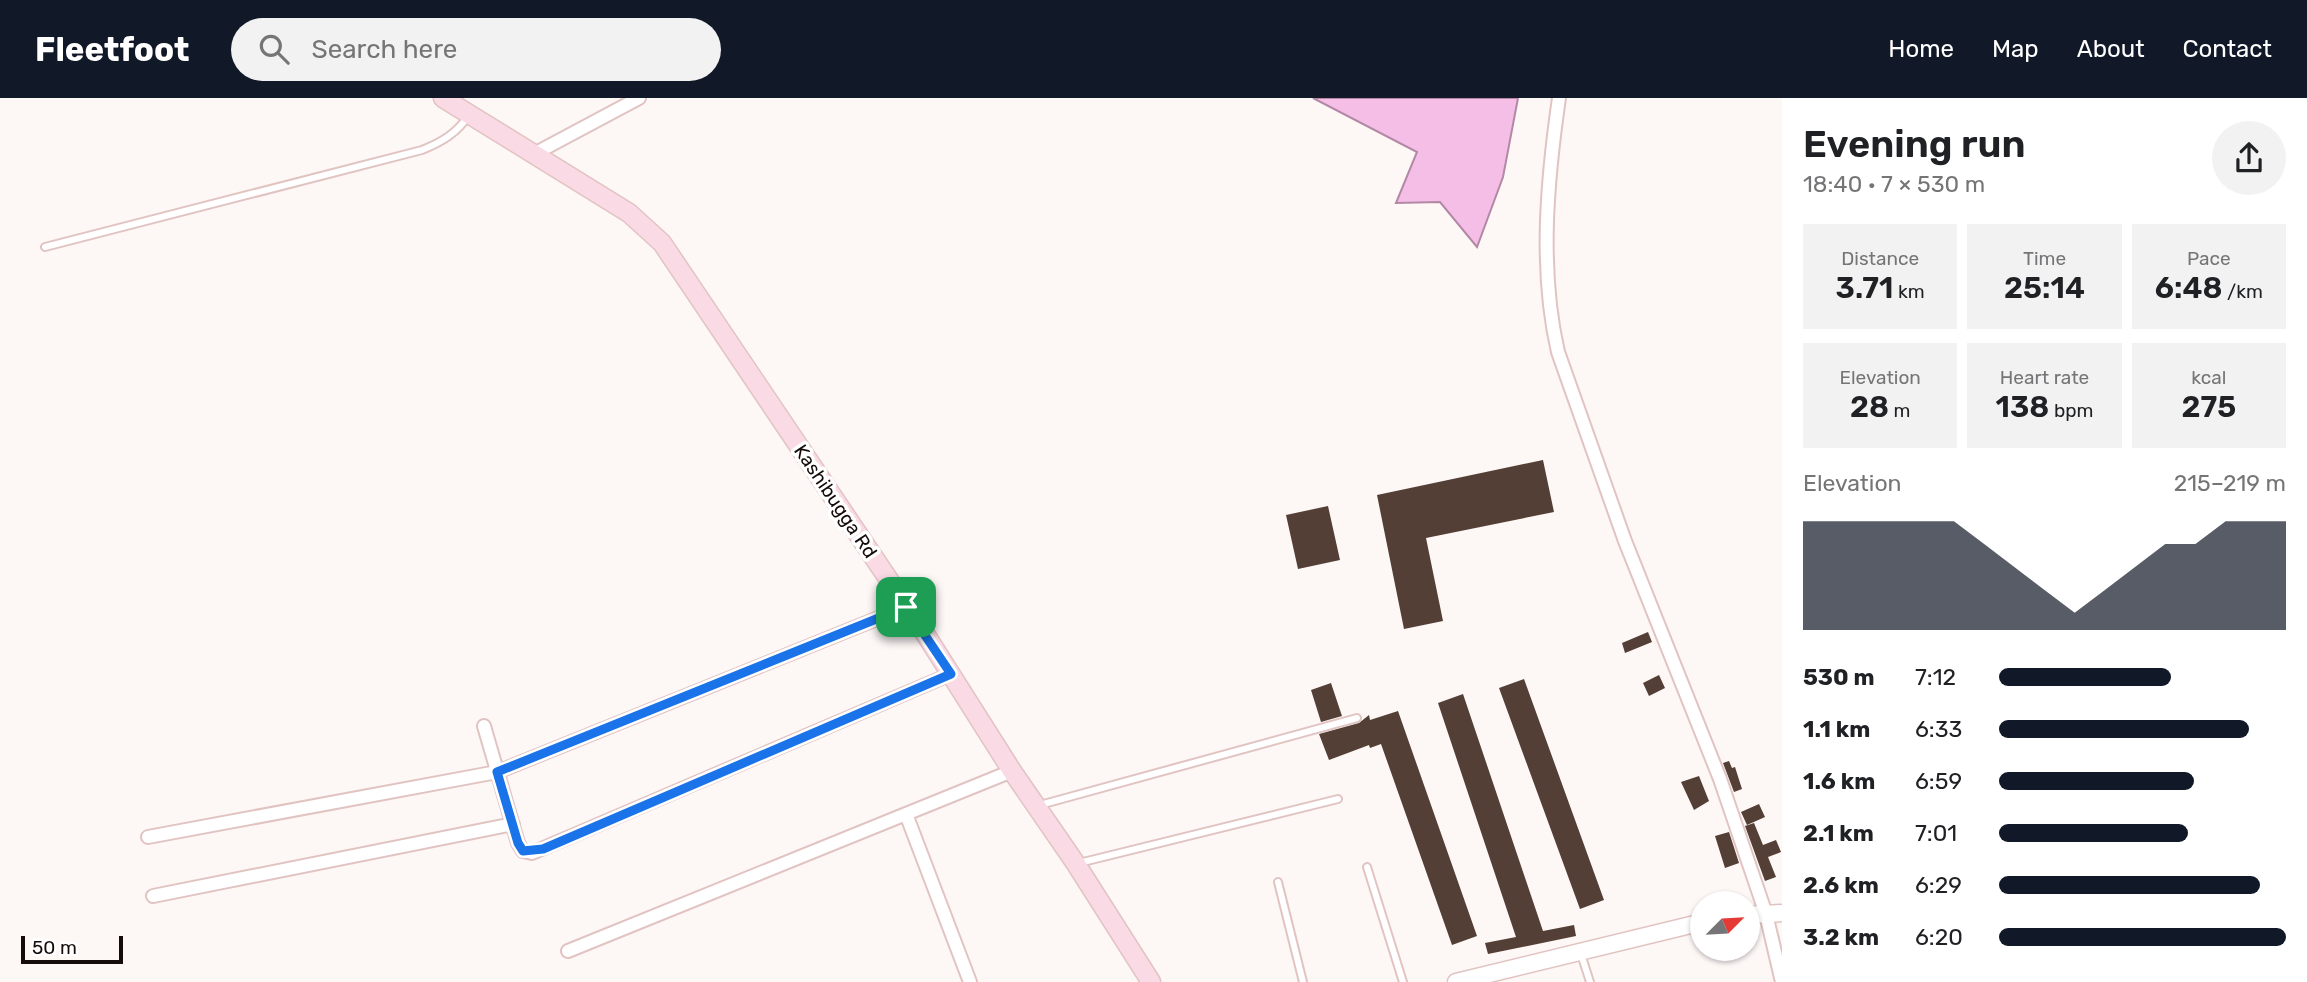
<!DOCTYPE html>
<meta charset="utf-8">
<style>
:root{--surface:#fff;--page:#f2f2f2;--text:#202124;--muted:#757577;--accent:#111827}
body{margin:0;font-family:Rubik,sans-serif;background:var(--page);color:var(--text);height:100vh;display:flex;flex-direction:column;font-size:26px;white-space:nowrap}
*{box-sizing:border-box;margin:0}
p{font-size:23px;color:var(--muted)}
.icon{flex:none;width:38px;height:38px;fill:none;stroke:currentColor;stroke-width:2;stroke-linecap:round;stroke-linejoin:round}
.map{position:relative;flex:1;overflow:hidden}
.drawer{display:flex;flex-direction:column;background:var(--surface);width:525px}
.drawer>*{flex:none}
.needle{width:46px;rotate:66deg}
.buttons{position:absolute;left:1690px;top:793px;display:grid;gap:14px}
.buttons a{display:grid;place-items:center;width:70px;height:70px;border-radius:50%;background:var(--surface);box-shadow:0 2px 5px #0004;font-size:35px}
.scale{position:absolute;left:21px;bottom:18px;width:102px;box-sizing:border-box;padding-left:7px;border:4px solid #140b0a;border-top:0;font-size:19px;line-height:24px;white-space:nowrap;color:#140b0a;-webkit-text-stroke:5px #fff;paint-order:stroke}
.pin{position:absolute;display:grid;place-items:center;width:60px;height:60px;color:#fff;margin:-30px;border-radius:14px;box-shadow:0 4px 10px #0006}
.round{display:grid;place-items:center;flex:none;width:74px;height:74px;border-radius:37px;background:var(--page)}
.overview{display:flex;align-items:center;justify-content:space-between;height:119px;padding:0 21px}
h1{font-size:38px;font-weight:600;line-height:52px}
.metrics{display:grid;grid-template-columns:repeat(3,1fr);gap:10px;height:119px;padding:7px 21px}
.metrics div{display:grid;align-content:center;border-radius:0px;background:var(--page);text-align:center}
.metrics b{font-size:30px;font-weight:600}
.metrics small{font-size:19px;font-weight:400}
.metrics p{font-size:19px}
.chart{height:196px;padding:14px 21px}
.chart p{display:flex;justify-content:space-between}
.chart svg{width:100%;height:126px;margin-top:7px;fill:var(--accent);opacity:.7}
ul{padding:0 21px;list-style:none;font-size:23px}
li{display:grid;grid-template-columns:112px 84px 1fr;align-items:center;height:52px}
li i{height:18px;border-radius:9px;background:var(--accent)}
header{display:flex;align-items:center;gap:42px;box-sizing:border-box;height:98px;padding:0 35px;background:var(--accent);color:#fff}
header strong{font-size:33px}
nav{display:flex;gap:38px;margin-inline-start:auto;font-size:24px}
.search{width:490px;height:63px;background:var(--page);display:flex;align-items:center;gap:18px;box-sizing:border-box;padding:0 24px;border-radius:38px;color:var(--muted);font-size:26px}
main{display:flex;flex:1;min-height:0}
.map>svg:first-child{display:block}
.water{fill:#f5bee7;stroke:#b288a5;stroke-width:2}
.building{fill:#533f35}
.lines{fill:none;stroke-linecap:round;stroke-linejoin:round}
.service-casing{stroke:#e1c4c2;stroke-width:10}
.minor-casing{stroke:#e1c4c2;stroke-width:16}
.tertiary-casing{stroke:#e1c4c2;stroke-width:19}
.secondary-casing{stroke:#e1c4c2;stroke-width:21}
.service{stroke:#fff;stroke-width:6}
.minor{stroke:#fff;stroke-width:12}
.tertiary{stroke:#fff;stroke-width:16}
.secondary{stroke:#fadae5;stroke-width:18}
.route-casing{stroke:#fff;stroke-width:14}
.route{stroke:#1a73e8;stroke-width:9}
.labels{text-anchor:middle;stroke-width:7;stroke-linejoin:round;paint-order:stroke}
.street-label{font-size:19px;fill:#140b0a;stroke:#fff}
</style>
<header>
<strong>Fleetfoot</strong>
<div class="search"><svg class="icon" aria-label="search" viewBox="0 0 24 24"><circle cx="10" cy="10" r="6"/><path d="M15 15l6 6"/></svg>Search here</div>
<nav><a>Home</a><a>Map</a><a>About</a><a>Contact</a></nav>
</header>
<main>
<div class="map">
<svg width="1782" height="884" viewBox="0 0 1782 884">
<rect width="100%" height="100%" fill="#fdf7f6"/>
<path class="water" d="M 1313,0 L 1518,0 L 1503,79 L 1477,149 L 1440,104 L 1396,105 L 1417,54 Z"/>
<path class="building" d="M 1543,362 L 1554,414 L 1426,440 L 1443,523 L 1404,531 L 1377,397 Z
M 1328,408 L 1340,462 L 1298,471 L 1286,417 Z
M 1648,534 L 1652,544 L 1625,555 L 1622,545 Z
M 1659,577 L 1665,590 L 1649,598 L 1643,585 Z
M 1524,581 L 1604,802 L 1580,811 L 1499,590 Z
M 1331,585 L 1342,618 L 1321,624 L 1311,592 Z
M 1463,596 L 1543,833 L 1574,827 L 1576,838 L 1488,856 L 1485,845 L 1516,839 L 1438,605 Z
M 1398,613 L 1477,838 L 1452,847 L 1381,646 L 1370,650 L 1369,647 L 1329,662 L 1319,636 L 1359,625 L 1369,617 L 1370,622 Z
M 1729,663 L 1732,670 L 1735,669 L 1742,691 L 1734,694 L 1723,665 Z
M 1699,678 L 1709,703 L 1694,712 L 1681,684 Z
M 1759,706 L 1765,719 L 1747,727 L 1741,714 Z
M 1754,725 L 1763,747 L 1776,742 L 1781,754 L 1768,759 L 1776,779 L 1765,783 L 1745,728 Z
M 1729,734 L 1739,765 L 1725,770 L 1715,738 Z"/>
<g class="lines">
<g class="service-casing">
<path id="service" d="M 45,149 L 422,52 C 442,44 457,35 469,17
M 1040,707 L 1357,620
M 1079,765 L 1338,701
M 1367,769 L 1403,884
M 1278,784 L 1303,884
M 1581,856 L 1590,884"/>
</g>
<g class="minor-casing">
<path id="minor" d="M 1559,0 C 1547,83 1539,172 1558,254 L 1625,443 L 1720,681 L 1766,816 L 1782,884
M 534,56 L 639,0
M 484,628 L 518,745 L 523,753 L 532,755 L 951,576
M 906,716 L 970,884
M 148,739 L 497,674 L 906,509
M 153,798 L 513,726
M 568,853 L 1012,673"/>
</g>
<g class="tertiary-casing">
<path id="tertiary" d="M 1748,817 L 1782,815
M 1456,884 L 1703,824"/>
</g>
<g class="secondary-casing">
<path id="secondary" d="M 443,0 L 629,115 L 662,145 L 924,534 L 1012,673 L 1076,766 L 1151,884"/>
</g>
<use href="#service" class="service"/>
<use href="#minor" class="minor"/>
<use href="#tertiary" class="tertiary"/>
<use href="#secondary" class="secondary"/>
</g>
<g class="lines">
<g class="route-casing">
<path id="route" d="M 906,509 L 951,576 L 543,751 L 523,753 L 518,745 L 497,674 Z"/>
</g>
<use href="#route" class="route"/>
</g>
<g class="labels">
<g class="street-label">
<text transform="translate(836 403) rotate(56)" y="7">Kashibugga Rd</text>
</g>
</g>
</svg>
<div class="buttons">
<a><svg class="needle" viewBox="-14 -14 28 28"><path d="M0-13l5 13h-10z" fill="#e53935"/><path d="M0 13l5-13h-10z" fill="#757577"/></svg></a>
</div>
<div class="scale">50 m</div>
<div class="pin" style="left:906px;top:509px;background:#1e9e55"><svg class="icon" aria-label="arrive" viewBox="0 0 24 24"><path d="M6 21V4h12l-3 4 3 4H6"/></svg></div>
</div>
<section class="drawer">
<div class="overview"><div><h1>Evening run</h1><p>18:40 · 7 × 530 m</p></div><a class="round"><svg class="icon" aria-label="share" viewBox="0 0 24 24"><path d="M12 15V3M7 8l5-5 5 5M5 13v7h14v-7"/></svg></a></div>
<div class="metrics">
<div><p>Distance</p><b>3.71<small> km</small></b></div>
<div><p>Time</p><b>25:14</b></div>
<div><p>Pace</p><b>6:48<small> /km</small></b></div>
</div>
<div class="metrics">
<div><p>Elevation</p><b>28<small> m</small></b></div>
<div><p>Heart rate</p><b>138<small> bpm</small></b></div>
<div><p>kcal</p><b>275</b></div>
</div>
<div class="chart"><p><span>Elevation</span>215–219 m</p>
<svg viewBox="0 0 160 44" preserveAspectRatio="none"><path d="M0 44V6L10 6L20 6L30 6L40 6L50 6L60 14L70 22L80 30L90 38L100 30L110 22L120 14L130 14L140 6L150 6L160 6V44z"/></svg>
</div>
<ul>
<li><b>530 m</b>7:12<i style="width:60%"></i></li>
<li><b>1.1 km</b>6:33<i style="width:87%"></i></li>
<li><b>1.6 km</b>6:59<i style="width:68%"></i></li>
<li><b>2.1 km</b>7:01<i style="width:66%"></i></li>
<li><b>2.6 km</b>6:29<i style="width:91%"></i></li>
<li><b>3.2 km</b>6:20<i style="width:100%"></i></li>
</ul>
</section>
</main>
